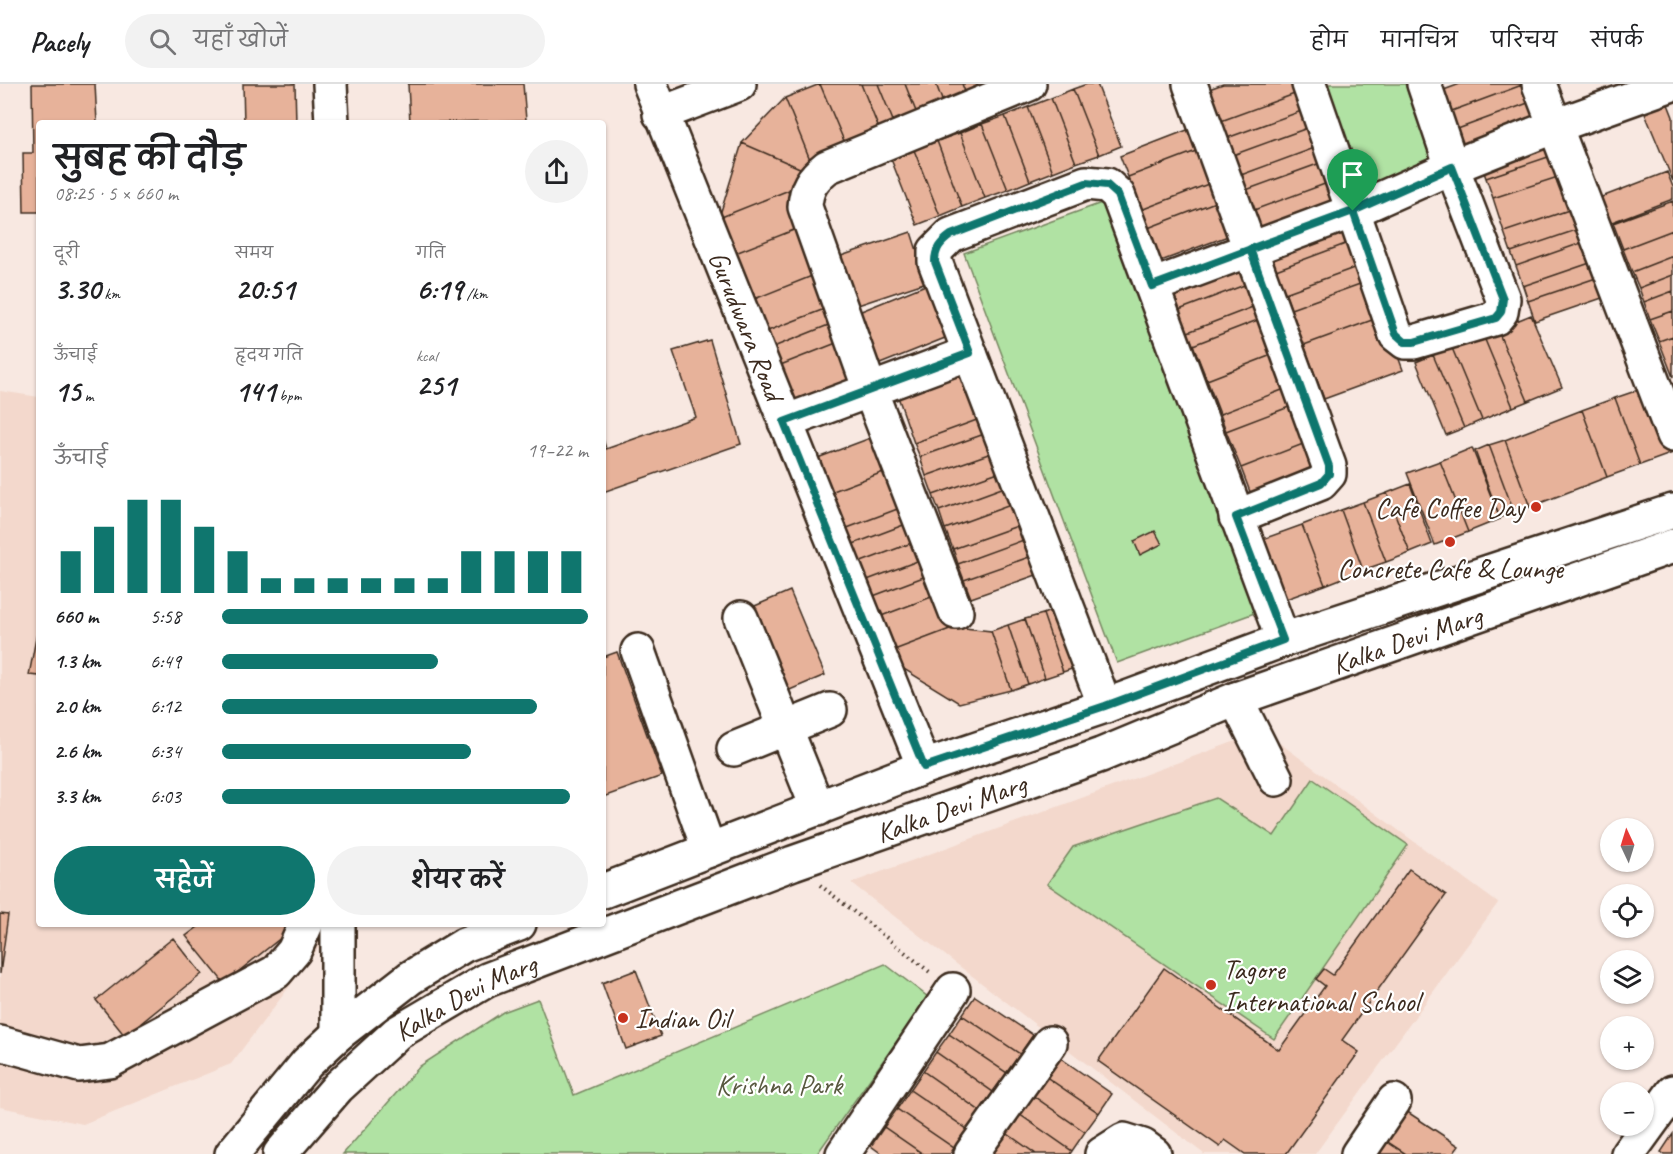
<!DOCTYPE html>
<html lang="hi">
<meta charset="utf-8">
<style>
:root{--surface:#fff;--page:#f2f2f2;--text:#202124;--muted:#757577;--line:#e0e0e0;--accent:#0f766e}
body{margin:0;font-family:Caveat,"Playpen Sans Deva",sans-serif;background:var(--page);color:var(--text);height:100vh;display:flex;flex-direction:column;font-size:22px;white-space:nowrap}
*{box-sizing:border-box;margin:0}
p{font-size:20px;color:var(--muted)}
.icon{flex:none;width:33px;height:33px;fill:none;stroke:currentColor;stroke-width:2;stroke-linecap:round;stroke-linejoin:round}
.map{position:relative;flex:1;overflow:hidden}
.panel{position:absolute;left:36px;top:36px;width:570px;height:807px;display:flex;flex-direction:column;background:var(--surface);border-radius:6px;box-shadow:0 2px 4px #0004}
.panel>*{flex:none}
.needle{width:39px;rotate:356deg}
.tools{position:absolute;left:1600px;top:734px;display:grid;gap:12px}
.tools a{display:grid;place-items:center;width:54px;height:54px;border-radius:50%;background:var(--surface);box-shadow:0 2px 4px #0004;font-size:30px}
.pin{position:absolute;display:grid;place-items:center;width:51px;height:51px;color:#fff;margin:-62px -26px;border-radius:50% 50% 50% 0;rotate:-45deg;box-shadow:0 0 6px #0007}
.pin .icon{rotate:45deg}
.round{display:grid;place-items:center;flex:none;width:63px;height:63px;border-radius:32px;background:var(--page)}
.summary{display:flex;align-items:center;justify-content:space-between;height:102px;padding:0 18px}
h1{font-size:33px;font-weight:600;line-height:45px}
.stats{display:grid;grid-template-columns:repeat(3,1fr);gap:9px;height:102px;padding:6px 18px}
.stats div{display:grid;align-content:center}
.stats b{font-size:30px;font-weight:600}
.stats small{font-size:16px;font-weight:400}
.stats p{font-size:16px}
.chart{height:168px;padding:12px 18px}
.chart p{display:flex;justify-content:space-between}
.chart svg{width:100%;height:108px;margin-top:6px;stroke:var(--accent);stroke-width:6}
.action{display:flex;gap:12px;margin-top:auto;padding:12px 18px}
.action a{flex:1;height:69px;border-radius:36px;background:var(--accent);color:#fff;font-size:24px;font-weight:600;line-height:69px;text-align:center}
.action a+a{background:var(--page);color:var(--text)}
ul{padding:0 18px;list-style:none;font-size:20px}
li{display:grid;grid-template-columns:96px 72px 1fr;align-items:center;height:45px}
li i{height:15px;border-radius:8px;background:var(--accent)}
header{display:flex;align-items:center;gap:36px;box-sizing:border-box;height:84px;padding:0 30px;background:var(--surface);border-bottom:2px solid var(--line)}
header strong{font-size:28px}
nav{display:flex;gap:33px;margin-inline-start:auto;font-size:21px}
.search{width:420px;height:54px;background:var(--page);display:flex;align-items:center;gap:15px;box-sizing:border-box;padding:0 21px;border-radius:33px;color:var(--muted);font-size:22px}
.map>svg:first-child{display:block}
.built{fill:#f3d8cc}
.green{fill:#b0e2a3;stroke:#768660;stroke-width:1.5}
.building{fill:#e7b29a;stroke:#3b2a1e;stroke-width:1.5}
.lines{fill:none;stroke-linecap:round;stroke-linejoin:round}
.minor-casing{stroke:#3b2a1e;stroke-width:38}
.path{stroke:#3b2a1e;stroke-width:4;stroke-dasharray:1.5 4.5;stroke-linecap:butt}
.minor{stroke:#fff;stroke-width:33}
.route-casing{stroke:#fff;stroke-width:12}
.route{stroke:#0f766e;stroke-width:8}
.poi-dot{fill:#c8321e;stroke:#fff;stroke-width:2}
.labels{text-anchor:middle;stroke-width:4.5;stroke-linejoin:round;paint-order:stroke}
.street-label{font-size:28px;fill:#3b2a1e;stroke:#fff}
.poi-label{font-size:28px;fill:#3b2a1e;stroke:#fff;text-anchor:start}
.park-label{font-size:28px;fill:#58583f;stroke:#fff}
</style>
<header>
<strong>Pacely</strong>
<div class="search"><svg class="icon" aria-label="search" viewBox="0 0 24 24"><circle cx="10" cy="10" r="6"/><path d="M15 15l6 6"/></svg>यहाँ खोजें</div>
<nav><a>होम</a><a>मानचित्र</a><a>परिचय</a><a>संपर्क</a></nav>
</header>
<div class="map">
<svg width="1673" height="1070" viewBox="0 0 1673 1070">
<rect width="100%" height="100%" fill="#f8e8e1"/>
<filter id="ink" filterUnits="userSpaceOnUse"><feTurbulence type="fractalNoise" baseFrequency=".0167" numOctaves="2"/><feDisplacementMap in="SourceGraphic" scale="12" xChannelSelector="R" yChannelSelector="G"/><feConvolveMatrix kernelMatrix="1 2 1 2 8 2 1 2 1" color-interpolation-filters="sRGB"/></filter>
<g filter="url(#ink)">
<path class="built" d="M 0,307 L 39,313 L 39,840 L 319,840 L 320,862 L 231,980 L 83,1040 L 0,1023 Z
M 1263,647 L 1498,819 L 1315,1070 L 1204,1070 L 851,799 Z"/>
<path class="green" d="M 1326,0 L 1405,0 L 1435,84 L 1365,109 Z
M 1107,117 L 1260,527 L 1117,579 L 964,169 Z
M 1313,695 L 1408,761 L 1274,955 L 1047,800 L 1073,763 L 1216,714 L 1274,752 Z
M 885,880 L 928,913 L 817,1070 L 343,1070 L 420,982 L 503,928 L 538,915 L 574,1011 Z"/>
<path class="building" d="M 32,0 L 95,0 L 97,39 L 39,39 L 39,128 L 24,128 L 23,69 L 33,69 Z
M 243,0 L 295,0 L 296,39 L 244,39 Z
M 408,0 L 523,0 L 526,36 L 410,39 Z
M 820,0 L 861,0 L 881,50 L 847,64 Z
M 820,0 L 847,64 L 811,78 L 785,14 Z
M 861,0 L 878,0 L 896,44 L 881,50 Z
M 878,0 L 905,0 L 919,35 L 896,44 Z
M 905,0 L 936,0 L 945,24 L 919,35 Z
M 936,0 L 962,0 L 968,15 L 945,24 Z
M 962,0 L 978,0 L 982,9 L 968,15 Z
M 1087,0 L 1097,0 L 1121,62 L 1099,71 L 1073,5 Z
M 1223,0 L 1297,0 L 1300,8 L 1221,37 L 1209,5 Z
M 1460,0 L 1522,0 L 1522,1 L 1449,28 L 1441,7 Z
M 1522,1 L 1528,19 L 1455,46 L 1449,28 Z
M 1073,5 L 1099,71 L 1076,79 L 1051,14 Z
M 1300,8 L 1307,25 L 1227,54 L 1221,37 Z
M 785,14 L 811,78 L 802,85 L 742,59 Z
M 1051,14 L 1076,79 L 1053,88 L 1028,23 Z
M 1666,15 L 1673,33 L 1673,97 L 1643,25 Z
M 1528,19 L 1535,36 L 1462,63 L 1455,46 Z
M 1028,23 L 1053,88 L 1030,97 L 1005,32 Z
M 1307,25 L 1313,42 L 1233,71 L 1227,54 Z
M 1005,32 L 1030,97 L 1008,106 L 982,40 Z
M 982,40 L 1008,106 L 985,114 L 960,49 Z
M 1313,42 L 1320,62 L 1241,91 L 1233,71 Z
M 1195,43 L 1204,64 L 1128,93 L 1120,72 Z
M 960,49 L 985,114 L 962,123 L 937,57 Z
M 1551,53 L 1557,70 L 1486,94 L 1480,77 Z
M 937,57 L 962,123 L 940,132 L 914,66 Z
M 742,59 L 802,85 L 794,104 L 719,134 Z
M 1320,62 L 1326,77 L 1246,106 L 1241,91 Z
M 1204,64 L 1216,97 L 1141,126 L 1128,93 Z
M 914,66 L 940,132 L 917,141 L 891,75 Z
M 1557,70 L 1564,91 L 1493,114 L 1486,94 Z
M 1326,77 L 1333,97 L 1254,126 L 1246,106 Z
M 1667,88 L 1673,103 L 1673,115 L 1604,141 L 1594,116 Z
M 1564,91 L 1575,124 L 1504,148 L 1493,114 Z
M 1216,97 L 1223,115 L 1148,144 L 1141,126 Z
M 1333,97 L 1340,117 L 1261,146 L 1254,126 Z
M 794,104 L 809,140 L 733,170 L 719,134 Z
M 1223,115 L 1236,149 L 1161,177 L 1148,144 Z
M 1673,117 L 1673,146 L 1623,165 L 1613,139 Z
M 1575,124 L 1582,144 L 1511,168 L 1504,148 Z
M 809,140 L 827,186 L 752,216 L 733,170 Z
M 1350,140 L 1356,156 L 1276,186 L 1270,169 Z
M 1582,144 L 1587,157 L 1516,182 L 1511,168 Z
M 1673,146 L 1673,172 L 1632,188 L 1623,165 Z
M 911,148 L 927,198 L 858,221 L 841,172 Z
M 1356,156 L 1365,180 L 1285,209 L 1276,186 Z
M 1587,157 L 1593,178 L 1523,202 L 1516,182 Z
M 1673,172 L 1673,191 L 1639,204 L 1632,188 Z
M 1247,177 L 1255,197 L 1179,226 L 1172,206 Z
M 1593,178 L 1599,193 L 1528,217 L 1523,202 Z
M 1365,180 L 1371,196 L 1291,225 L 1285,209 Z
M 827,186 L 840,219 L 765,248 L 752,216 Z
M 1673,191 L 1673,207 L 1644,218 L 1639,204 Z
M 1599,193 L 1605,213 L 1535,237 L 1528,217 Z
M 1371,196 L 1383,232 L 1304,261 L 1291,225 Z
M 1255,197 L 1263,219 L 1188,248 L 1179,226 Z
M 928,200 L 950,252 L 875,282 L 854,230 Z
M 1673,207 L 1673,227 L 1650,235 L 1644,218 Z
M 840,219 L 846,234 L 771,264 L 765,248 Z
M 1263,219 L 1268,232 L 1193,261 L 1188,248 Z
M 1673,227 L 1673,252 L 1659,257 L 1650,235 Z
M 1531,231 L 1562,303 L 1528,317 L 1497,245 Z
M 1268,232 L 1282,267 L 1207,296 L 1193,261 Z
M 1383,232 L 1403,286 L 1324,315 L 1304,261 Z
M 846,234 L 854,252 L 778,282 L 771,264 Z
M 1497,245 L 1528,317 L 1513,323 L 1483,251 Z
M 1483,251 L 1513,323 L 1482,336 L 1452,264 Z
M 854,252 L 869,290 L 793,320 L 778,282 Z
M 1673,252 L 1673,293 L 1659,257 Z
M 710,256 L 741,360 L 603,408 L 603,355 L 606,365 L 696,333 L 673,267 Z
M 1452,264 L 1482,336 L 1464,344 L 1433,271 Z
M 1282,267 L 1295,301 L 1220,330 L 1207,296 Z
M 1433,271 L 1464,344 L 1446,351 L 1416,278 Z
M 965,279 L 985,333 L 914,359 L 895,304 Z
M 1295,301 L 1302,318 L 1226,347 L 1220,330 Z
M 1653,301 L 1673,355 L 1673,369 L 1640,381 L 1615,314 Z
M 1615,314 L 1640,381 L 1607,393 L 1582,326 Z
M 1302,318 L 1316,355 L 1241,384 L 1226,347 Z
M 1582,326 L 1607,393 L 1530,423 L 1505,356 Z
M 985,333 L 990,348 L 920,373 L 914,359 Z
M 990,348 L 997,367 L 926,392 L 920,373 Z
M 881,350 L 894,384 L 820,412 L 807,378 Z
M 1316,355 L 1330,392 L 1255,421 L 1241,384 Z
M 1505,356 L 1530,423 L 1514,428 L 1489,361 Z
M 1489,361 L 1514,428 L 1500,434 L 1475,367 Z
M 1472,364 L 1500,435 L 1468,448 L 1440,377 Z
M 997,367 L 1004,386 L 933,411 L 926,392 Z
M 1440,377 L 1468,448 L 1435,461 L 1407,389 Z
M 894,384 L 908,421 L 834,449 L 820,412 Z
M 1004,386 L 1010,401 L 939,427 L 933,411 Z
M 1410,400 L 1432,460 L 1410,469 L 1387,409 Z
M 1010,401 L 1016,419 L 945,445 L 939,427 Z
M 1387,409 L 1410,469 L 1386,478 L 1363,418 Z
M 1363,418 L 1386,478 L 1363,486 L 1341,426 Z
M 1016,419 L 1023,440 L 953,465 L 945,445 Z
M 908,421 L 914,437 L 840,465 L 834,449 Z
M 1341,426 L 1363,486 L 1325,501 L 1302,441 Z
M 914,437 L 922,455 L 848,483 L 840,465 Z
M 1023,440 L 1029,454 L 958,480 L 953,465 Z
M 1302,441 L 1325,501 L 1286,515 L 1263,455 Z
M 1155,447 L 1162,460 L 1140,471 L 1134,457 Z
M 1029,454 L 1035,471 L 964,496 L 958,480 Z
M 922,455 L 928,473 L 854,501 L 848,483 Z
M 1035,471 L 1042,489 L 971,514 L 964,496 Z
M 928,473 L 934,489 L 860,517 L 854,501 Z
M 934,489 L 942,509 L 868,537 L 860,517 Z
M 790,507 L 825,591 L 785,608 L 750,524 Z
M 942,509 L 955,543 L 881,571 L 868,537 Z
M 1060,523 L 1080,582 L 1063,588 L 1043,530 Z
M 1043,530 L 1063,588 L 1045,594 L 1025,535 Z
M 1025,535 L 1045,594 L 1028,600 L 1008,541 Z
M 1008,541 L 1028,600 L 1011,606 L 991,547 Z
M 955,543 L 991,547 L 1011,606 L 959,619 L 881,571 Z
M 37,549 L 39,549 L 39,592 L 29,591 Z
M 617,568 L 662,692 L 603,713 L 603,573 Z
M 1409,785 L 1446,811 L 1342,956 L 1359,968 L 1286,1070 L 1245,1070 L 1225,1056 L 1220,1063 L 1098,977 L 1164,884 L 1279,966 L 1325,902 L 1316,895 L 1324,885 L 1333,891 Z
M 0,830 L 8,831 L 0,890 Z
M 202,840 L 288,840 L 292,845 L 224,899 L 186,852 Z
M 173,854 L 202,890 L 125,952 L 96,916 Z
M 636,886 L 661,952 L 626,965 L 602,899 Z
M 975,912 L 1033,951 L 1020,970 L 962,931 Z
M 962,931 L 1020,970 L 1007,989 L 949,950 Z
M 949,950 L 1007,989 L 993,1008 L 936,968 Z
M 936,968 L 993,1008 L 980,1027 L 923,987 Z
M 1059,973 L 1112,1010 L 1099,1029 L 1045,992 Z
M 923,987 L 980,1027 L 967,1045 L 910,1006 Z
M 1045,992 L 1099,1029 L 1085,1048 L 1032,1011 Z
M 910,1006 L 967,1045 L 954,1064 L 897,1025 Z
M 1032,1011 L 1085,1048 L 1072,1067 L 1019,1030 Z
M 897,1025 L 954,1064 L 950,1070 L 923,1070 L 884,1043 Z
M 1403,1025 L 1459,1062 L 1453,1070 L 1406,1070 L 1383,1055 Z
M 1019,1030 L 1072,1067 L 1070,1070 L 1036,1070 L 1005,1048 Z
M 884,1043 L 923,1070 L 882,1070 L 871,1062 Z
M 1005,1048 L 1036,1070 L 996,1070 L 992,1067 Z
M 1673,1050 L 1673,1070 L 1664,1070 L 1661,1068 Z
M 1383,1055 L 1406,1070 L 1373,1070 Z"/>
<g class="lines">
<g class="minor-casing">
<g id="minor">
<path d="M 330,0 L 332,39"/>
<path id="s1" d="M 650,0 L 924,683"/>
<path d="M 1190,0 L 1329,382 L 1329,390 L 1321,399 L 1236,433"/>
<path d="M 1309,0 L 1396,251 L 1405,258 L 1414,258 L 1496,234 L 1501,228 L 1503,215 L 1452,83 L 1424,0"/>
<path d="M 1539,0 L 1673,351"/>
<path d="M 660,30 L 739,0"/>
<path d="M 1152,202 L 1353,127 L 1452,83 L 1555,42 L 1672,0"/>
<path d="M 785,338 L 970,269"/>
<path d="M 956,528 L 870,306 L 805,123 C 806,104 812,95 827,83 L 1029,0"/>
<path d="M 741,534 L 818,725"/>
<path d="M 638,567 L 709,766"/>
<path d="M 1236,615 L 1276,695"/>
<path d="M 1105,622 L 935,178 L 935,167 L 951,151 L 1086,99 L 1107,101 L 1118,111 L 1283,556"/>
<path d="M 734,665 L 830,626"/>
<path d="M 603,807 L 924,683 L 1105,622 L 1283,556 L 1673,427"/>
<path d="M 338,840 L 338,950"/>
<path d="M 0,959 L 79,981 L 110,977 L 276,888 L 294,867 L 306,840"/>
<path d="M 232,1070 L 307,979 L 338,950 L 410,894 L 464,861 L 519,840"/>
<path id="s2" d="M 280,1070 L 338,1003 L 397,949 L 487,896 L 793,779 L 1101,671 L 1236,615 L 1673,462"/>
<path d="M 843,1070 L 953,906"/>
<path d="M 971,1070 L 1050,959"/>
<path d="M 1102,1070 L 1124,1056 L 1143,1062 L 1154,1070"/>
<path d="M 1358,1070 L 1394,1017"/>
<path d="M 1628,1070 L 1673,1008"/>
</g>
</g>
<path class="path" d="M 820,801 L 931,889"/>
<use href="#minor" class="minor"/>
</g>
</g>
<g class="lines" filter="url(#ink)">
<g class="route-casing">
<path id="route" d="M 1353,127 L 1152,202 L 1118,111 L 1107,101 L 1086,99 L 951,151 C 940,159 935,165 935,178 L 970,269 L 784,338 L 924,683 L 1105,622 L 1283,556 L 1236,433 L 1321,399 L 1329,390 L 1329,382 L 1250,165 L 1353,127 L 1396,250 L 1405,258 L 1414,258 L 1496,234 L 1501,228 L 1503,215 L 1452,83 L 1353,127"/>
</g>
<use href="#route" class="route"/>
</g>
<g class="poi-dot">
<circle cx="1536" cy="423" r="6"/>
<circle cx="1450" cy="458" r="6"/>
<circle cx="1211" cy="901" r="6"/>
<circle cx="623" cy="934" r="6"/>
</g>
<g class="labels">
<g class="street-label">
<text dy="10" stroke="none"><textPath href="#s1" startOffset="260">Gurudwara Road</textPath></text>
<text dy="10" stroke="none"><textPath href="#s2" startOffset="1254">Kalka Devi Marg</textPath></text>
<text dy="10" stroke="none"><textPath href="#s2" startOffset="768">Kalka Devi Marg</textPath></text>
<text dy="10" stroke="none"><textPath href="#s2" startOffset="246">Kalka Devi Marg</textPath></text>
</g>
<g class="poi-label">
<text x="1524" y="433" text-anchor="end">Cafe Coffee Day</text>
<text x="1450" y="494" text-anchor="middle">Concrete Cafe &amp; Lounge</text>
<text x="1223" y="895">Tagore<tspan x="1223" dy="32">International School</tspan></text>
<text x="635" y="944">Indian Oil</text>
</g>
<g class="park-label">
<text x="779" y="1010">Krishna Park</text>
</g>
</g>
</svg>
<div class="tools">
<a><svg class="needle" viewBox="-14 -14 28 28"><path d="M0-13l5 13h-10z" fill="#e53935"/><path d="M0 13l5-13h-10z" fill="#757577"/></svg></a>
<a><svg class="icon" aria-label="locate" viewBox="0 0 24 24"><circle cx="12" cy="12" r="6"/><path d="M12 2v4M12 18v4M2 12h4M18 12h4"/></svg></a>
<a><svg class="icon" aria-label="layers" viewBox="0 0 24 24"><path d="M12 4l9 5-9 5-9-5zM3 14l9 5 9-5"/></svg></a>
<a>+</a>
<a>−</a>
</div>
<div class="pin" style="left:1353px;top:127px;background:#1e9e55"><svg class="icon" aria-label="arrive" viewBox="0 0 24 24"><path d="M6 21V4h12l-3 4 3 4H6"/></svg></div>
<section class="panel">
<div class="summary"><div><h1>सुबह की दौड़</h1><p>08:25 · 5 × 660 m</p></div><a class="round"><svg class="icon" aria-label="share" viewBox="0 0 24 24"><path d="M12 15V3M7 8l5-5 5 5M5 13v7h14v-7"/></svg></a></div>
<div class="stats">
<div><p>दूरी</p><b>3.30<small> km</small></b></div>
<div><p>समय</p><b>20:51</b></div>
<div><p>गति</p><b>6:19<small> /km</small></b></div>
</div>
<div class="stats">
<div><p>ऊँचाई</p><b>15<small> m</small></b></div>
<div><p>हृदय गति</p><b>141<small> bpm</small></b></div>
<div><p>kcal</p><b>251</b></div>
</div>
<div class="chart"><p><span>ऊँचाई</span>19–22 m</p>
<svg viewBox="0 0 160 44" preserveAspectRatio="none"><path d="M5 44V27M15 44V17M25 44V6M35 44V6M45 44V17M55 44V27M65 44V38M75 44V38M85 44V38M95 44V38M105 44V38M115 44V38M125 44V27M135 44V27M145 44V27M155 44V27"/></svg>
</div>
<ul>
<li><b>660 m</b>5:58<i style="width:100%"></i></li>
<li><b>1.3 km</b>6:49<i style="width:59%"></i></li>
<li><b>2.0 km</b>6:12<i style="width:86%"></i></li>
<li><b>2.6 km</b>6:34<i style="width:68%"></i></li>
<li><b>3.3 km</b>6:03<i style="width:95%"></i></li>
</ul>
<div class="action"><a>सहेजें</a><a>शेयर करें</a></div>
</section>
</div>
